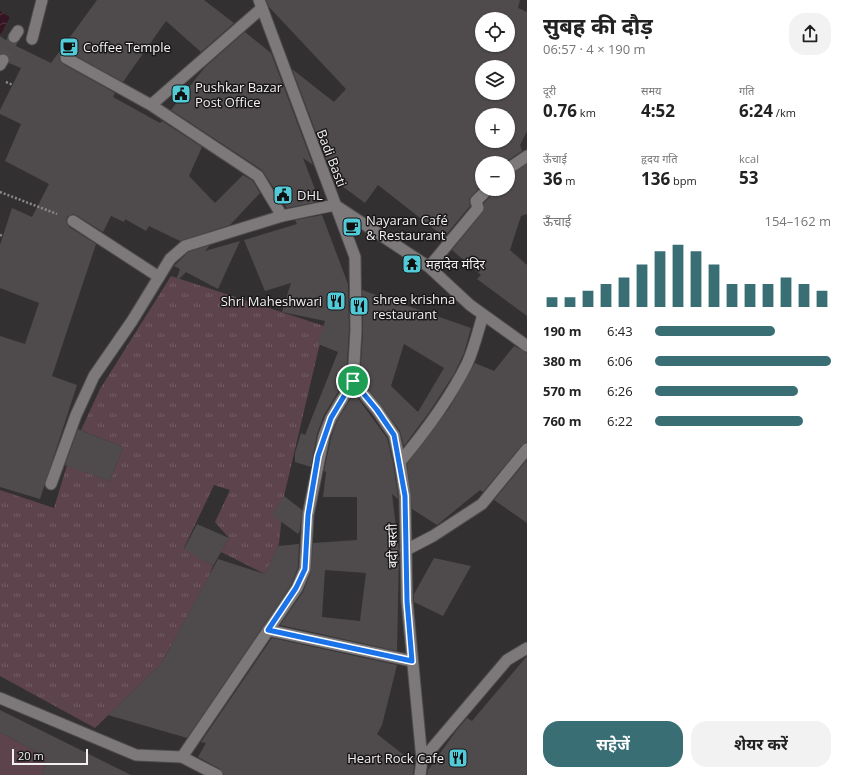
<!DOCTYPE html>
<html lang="hi">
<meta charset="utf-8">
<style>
:root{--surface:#fff;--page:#f2f2f2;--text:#222;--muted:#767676;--accent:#386e74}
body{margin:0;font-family:"Open Sans","Noto Sans Devanagari",sans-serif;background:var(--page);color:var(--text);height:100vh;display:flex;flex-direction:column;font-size:15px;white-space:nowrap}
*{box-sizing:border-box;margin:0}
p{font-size:13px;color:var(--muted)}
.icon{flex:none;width:22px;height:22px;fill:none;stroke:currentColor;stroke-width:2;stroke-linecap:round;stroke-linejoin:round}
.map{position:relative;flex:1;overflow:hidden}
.side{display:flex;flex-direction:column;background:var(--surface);width:320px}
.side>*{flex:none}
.controls{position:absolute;left:475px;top:12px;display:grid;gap:8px}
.controls a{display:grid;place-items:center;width:40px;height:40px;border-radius:50%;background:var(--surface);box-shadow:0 1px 3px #0004;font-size:20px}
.scale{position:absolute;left:12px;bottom:10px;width:76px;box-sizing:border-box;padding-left:4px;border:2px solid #f2f0f1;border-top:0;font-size:11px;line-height:14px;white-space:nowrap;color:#f2f0f1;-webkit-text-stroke:3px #1a1819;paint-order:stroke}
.pin{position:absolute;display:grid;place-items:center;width:34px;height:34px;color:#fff;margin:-17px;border:2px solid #fff;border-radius:50%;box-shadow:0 1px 4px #0007}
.round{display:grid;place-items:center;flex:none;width:42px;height:42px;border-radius:16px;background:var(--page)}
.head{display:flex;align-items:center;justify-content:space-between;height:68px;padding:0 16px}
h1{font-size:22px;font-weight:700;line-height:30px}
.figures{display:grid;grid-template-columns:repeat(3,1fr);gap:6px;height:68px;padding:4px 16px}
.figures div{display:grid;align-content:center}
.figures b{font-size:17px;font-weight:700}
.figures small{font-size:11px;font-weight:400}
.figures p{font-size:11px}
.chart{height:112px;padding:8px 16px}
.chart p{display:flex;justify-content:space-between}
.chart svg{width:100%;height:72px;margin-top:4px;stroke:var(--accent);stroke-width:6}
.action{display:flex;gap:8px;margin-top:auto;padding:8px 16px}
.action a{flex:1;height:46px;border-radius:16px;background:var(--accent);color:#fff;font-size:16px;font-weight:700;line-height:46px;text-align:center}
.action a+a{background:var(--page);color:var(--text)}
ul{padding:0 16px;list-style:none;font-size:13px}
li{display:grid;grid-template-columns:64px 48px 1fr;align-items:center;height:30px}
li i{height:10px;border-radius:5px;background:var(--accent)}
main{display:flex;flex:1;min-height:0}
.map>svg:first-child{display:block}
.grass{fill:url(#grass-tufts)}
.garden{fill:#5c434c}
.water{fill:url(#water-waves)}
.building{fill:#4f4b4c;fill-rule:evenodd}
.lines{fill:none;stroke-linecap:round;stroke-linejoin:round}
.pedestrian-tunnel{stroke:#504d4e;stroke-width:11;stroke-dasharray:11 5.5;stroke-linecap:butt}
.service-casing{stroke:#4f4c4d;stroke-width:13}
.pedestrian-casing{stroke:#4f4c4d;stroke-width:13}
.minor-casing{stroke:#4f4c4d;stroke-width:13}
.path{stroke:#8b898a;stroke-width:2.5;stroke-dasharray:2 2;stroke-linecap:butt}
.service{stroke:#7d797a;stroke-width:11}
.pedestrian{stroke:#7d797a;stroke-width:11}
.minor{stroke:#7d797a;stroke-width:11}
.route-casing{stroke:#fff;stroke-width:8}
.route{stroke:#1a73e8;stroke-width:5}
.labels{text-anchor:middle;stroke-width:3;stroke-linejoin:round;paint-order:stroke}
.poi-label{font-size:13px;fill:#f2f0f1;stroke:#1a1819;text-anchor:start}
.street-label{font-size:13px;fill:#f2f0f1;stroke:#1a1819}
</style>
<main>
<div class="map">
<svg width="527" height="775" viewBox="0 0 527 775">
<defs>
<pattern id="grass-tufts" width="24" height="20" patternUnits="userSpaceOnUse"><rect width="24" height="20" fill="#5c434c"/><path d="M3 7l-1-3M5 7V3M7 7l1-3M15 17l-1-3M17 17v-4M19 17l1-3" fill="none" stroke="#745e66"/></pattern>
<pattern id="water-waves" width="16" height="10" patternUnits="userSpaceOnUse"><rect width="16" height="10" fill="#361523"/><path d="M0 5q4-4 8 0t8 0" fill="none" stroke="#543743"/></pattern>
</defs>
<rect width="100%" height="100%" fill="#333031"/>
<path class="grass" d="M 171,276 L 324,326 L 284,496 L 279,544 L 265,574 L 221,552 L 229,538 L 215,522 L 230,490 L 214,485 L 184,548 L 213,566 L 207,580 L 161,664 L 95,728 L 0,676 L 0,490 L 54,508 L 67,465 L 110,481 L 123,447 L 81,430 L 100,389 Z"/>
<path class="garden" d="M 0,732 L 47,758 L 42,775 L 0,775 Z"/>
<path class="water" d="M 0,11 L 10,17 L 0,36 Z"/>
<path class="building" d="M 97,0 L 204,0 L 234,23 L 201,52 L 166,21 L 123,82 L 69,52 L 62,52 L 59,59 L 63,64 L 115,93 L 113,97 L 160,123 L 162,121 L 202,147 L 189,176 L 215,203 L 243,175 L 253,181 L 260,193 L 230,225 L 180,241 L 149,226 L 146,231 L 125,219 L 124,222 L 111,216 L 103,232 L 76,215 L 73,214 L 67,217 L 66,221 L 69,227 L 96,244 L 52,376 L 77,385 L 40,499 L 0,487 L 0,336 L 25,344 L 39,303 L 0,288 L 0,245 L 12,208 L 32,217 L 49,184 L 5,161 L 21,124 L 0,114 L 0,110 L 21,68 L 9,63 L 9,57 L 7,54 L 0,54 L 0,36 L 10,43 L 51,63 Z
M 266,0 L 520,0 L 518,8 L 527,12 L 527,131 L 520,145 L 522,151 L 504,163 L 482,163 L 482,185 L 469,199 L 470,206 L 441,241 L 435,236 L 438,232 L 378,185 L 365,203 L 334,180 L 292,69 L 334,102 L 346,89 L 269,7 ZM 482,19 L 508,19 L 508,45 L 482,45 ZM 482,67 L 508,67 L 508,93 L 482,93 ZM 482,115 L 508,115 L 508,141 L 482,141 Z
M 245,32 L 271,53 L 313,165 L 303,158 L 318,197 L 316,197 L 317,202 L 287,208 L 262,170 L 171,110 L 205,67 Z
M 527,164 L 527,214 L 521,216 L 510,250 L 527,265 L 527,316 L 477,279 L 481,275 L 452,250 L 483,212 L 484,203 L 493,194 L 495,189 L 508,189 L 508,176 Z
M 322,215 L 348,284 L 349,330 L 346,379 L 324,415 L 317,434 L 311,467 L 295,462 L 295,453 L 301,433 L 305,435 L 338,352 L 318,344 L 325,321 L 282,312 L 291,283 L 265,291 L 244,240 L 297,224 L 295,220 Z
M 240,241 L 218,289 L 186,272 L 177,281 L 176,280 L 180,269 L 174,266 L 188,252 L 210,245 L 205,251 Z
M 362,290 L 471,328 L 464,353 L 454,374 L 430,411 L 404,446 L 400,431 L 382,406 L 360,379 L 363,330 ZM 404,344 L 444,368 L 418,412 L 391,386 Z
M 514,346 L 527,353 L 527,442 L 522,445 L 483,492 L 480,490 L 437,525 L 412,509 L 407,464 L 450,407 L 475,363 L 494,371 Z
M 354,393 L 387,438 L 393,463 L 398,497 L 398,499 L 392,494 L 399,552 L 397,651 L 280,625 L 303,592 L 311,572 L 313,543 L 357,540 L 357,497 L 323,497 L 326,472 L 324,471 L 331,438 L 337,421 ZM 325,570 L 366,573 L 360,621 L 322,617 Z
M 78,429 L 123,447 L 110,481 L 65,465 Z
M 527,460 L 527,523 L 494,500 Z
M 284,496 L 302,510 L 300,530 L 298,534 L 272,515 Z
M 197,524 L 229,538 L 213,566 L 184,549 Z
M 299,544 L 298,567 L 291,585 L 187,738 L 108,715 L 161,664 L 218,559 L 265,574 L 278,546 Z
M 434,558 L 471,566 L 443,616 L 414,602 L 414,594 Z
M 272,638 L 397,665 L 382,725 L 377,734 L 414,763 L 413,775 L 224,775 L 220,769 L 198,757 L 206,743 L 201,742 Z
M 527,656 L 527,775 L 427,775 L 428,770 L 456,731 L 467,718 L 472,721 Z
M 0,710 L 131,775 L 42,775 L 47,758 L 0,732 Z"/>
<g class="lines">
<path class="pedestrian-tunnel" d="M 3,60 L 14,37"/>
<g class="service-casing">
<path id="service" d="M 66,58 L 151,105 L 258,176 L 282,216
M 151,105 L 262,8
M 73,221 L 159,277
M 400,462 C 425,432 449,400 467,364 C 474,349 478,331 483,315
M 406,550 L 433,536 L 482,504 L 527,449
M 268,630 L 412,661
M 182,757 L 297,588 L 305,569 L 308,515 L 324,436 L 331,418 L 353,381"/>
</g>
<g class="pedestrian-casing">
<path id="pedestrian" d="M 14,37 L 18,31
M 32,39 L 42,0
M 0,65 L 3,60"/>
</g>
<g class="minor-casing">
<path id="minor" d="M 259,0 L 355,257 L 356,330 L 353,381 L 377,410 L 394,435 L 400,462 L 405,496 L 407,601 L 422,760 L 420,775
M 508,169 L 527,156
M 429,267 L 478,208 L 476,201 L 488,189
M 51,484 L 76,415 L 94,376 L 132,321 L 170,259 L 185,246 L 282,216 L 335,205 L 429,267 L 470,305 L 527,346
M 0,698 L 136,755 L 182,757 L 217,775
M 422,760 L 507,660 L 527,648"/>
</g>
<path class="path" d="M 6,82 L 13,85
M 0,192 L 57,214
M 0,235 L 3,236"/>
<use href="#service" class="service"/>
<use href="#pedestrian" class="pedestrian"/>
<use href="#minor" class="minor"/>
</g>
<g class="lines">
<g class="route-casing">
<path id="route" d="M 353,381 L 377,410 L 394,435 L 405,496 L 407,601 L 412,661 L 268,630 L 296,588 L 305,569 L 308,515 L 318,456 L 331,418 Z"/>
</g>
<use href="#route" class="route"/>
</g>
<defs>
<g id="cafe-square" transform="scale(1)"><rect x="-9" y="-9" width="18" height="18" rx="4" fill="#52cbd8" stroke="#1a1819"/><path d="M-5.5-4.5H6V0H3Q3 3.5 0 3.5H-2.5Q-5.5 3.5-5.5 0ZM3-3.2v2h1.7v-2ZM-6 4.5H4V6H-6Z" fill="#111"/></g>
<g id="civic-square" transform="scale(1)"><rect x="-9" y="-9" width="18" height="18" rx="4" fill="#52cbd8" stroke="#1a1819"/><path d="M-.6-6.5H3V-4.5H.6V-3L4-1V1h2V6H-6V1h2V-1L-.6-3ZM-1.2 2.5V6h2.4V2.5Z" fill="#111"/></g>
<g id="temple-square" transform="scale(1)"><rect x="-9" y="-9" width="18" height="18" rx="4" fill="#52cbd8" stroke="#1a1819"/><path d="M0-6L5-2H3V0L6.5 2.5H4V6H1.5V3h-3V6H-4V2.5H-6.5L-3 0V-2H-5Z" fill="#111"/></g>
<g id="restaurant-square" transform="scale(1)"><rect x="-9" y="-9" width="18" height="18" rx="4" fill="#52cbd8" stroke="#1a1819"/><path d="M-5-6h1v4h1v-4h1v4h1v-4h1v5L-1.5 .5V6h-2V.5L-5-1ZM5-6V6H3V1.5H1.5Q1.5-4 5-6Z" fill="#111"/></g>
</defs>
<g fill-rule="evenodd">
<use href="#cafe-square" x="69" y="47"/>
<use href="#civic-square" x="181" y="94"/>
<use href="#civic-square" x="283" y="195"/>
<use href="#cafe-square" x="352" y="227"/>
<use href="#temple-square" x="412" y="264"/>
<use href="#restaurant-square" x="336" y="301"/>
<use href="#restaurant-square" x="359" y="306"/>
<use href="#restaurant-square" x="458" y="758"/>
</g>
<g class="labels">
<g class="poi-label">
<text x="83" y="52">Coffee Temple</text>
<text x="195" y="92">Pushkar Bazar<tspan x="195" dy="15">Post Office</tspan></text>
<text x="297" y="200">DHL</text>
<text x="366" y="225">Nayaran Café<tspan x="366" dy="15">&amp; Restaurant</tspan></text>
<text x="426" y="269">महादेव मंदिर</text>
<text x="373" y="304">shree krishna<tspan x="373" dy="15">restaurant</tspan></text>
<text x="322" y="306" text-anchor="end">Shri Maheshwari</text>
<text x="444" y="763" text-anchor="end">Heart Rock Cafe</text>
</g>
<g class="street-label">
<text transform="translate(332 158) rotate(69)" y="5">Badi Basti</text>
<text transform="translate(392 546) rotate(-91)" y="5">बदी बस्ती</text>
</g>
</g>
</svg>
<div class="controls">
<a><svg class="icon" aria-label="locate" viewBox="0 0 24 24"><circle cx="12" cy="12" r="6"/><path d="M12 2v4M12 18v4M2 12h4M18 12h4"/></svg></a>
<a><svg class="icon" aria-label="layers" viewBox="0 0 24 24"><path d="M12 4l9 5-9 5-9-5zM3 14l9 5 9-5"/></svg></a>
<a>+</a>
<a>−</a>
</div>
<div class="scale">20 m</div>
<div class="pin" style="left:353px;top:381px;background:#1e9e55"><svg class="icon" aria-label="arrive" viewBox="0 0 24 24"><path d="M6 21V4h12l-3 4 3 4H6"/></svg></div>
</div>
<section class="side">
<div class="head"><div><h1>सुबह की दौड़</h1><p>06:57 · 4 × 190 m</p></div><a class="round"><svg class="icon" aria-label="share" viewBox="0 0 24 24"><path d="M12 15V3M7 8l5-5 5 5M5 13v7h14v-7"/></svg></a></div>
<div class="figures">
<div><p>दूरी</p><b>0.76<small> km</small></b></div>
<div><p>समय</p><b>4:52</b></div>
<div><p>गति</p><b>6:24<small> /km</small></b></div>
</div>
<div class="figures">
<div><p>ऊँचाई</p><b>36<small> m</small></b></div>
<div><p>हृदय गति</p><b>136<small> bpm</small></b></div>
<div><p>kcal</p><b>53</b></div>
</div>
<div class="chart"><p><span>ऊँचाई</span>154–162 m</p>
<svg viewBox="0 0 160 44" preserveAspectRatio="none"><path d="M5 44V38M15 44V38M25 44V34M35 44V30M45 44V26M55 44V18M65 44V10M75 44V6M85 44V10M95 44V18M105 44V30M115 44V30M125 44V30M135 44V26M145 44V30M155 44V34"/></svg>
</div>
<ul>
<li><b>190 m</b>6:43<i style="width:68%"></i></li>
<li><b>380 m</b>6:06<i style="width:100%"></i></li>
<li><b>570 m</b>6:26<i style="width:81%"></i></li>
<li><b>760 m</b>6:22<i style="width:84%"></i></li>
</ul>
<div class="action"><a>सहेजें</a><a>शेयर करें</a></div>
</section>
</main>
